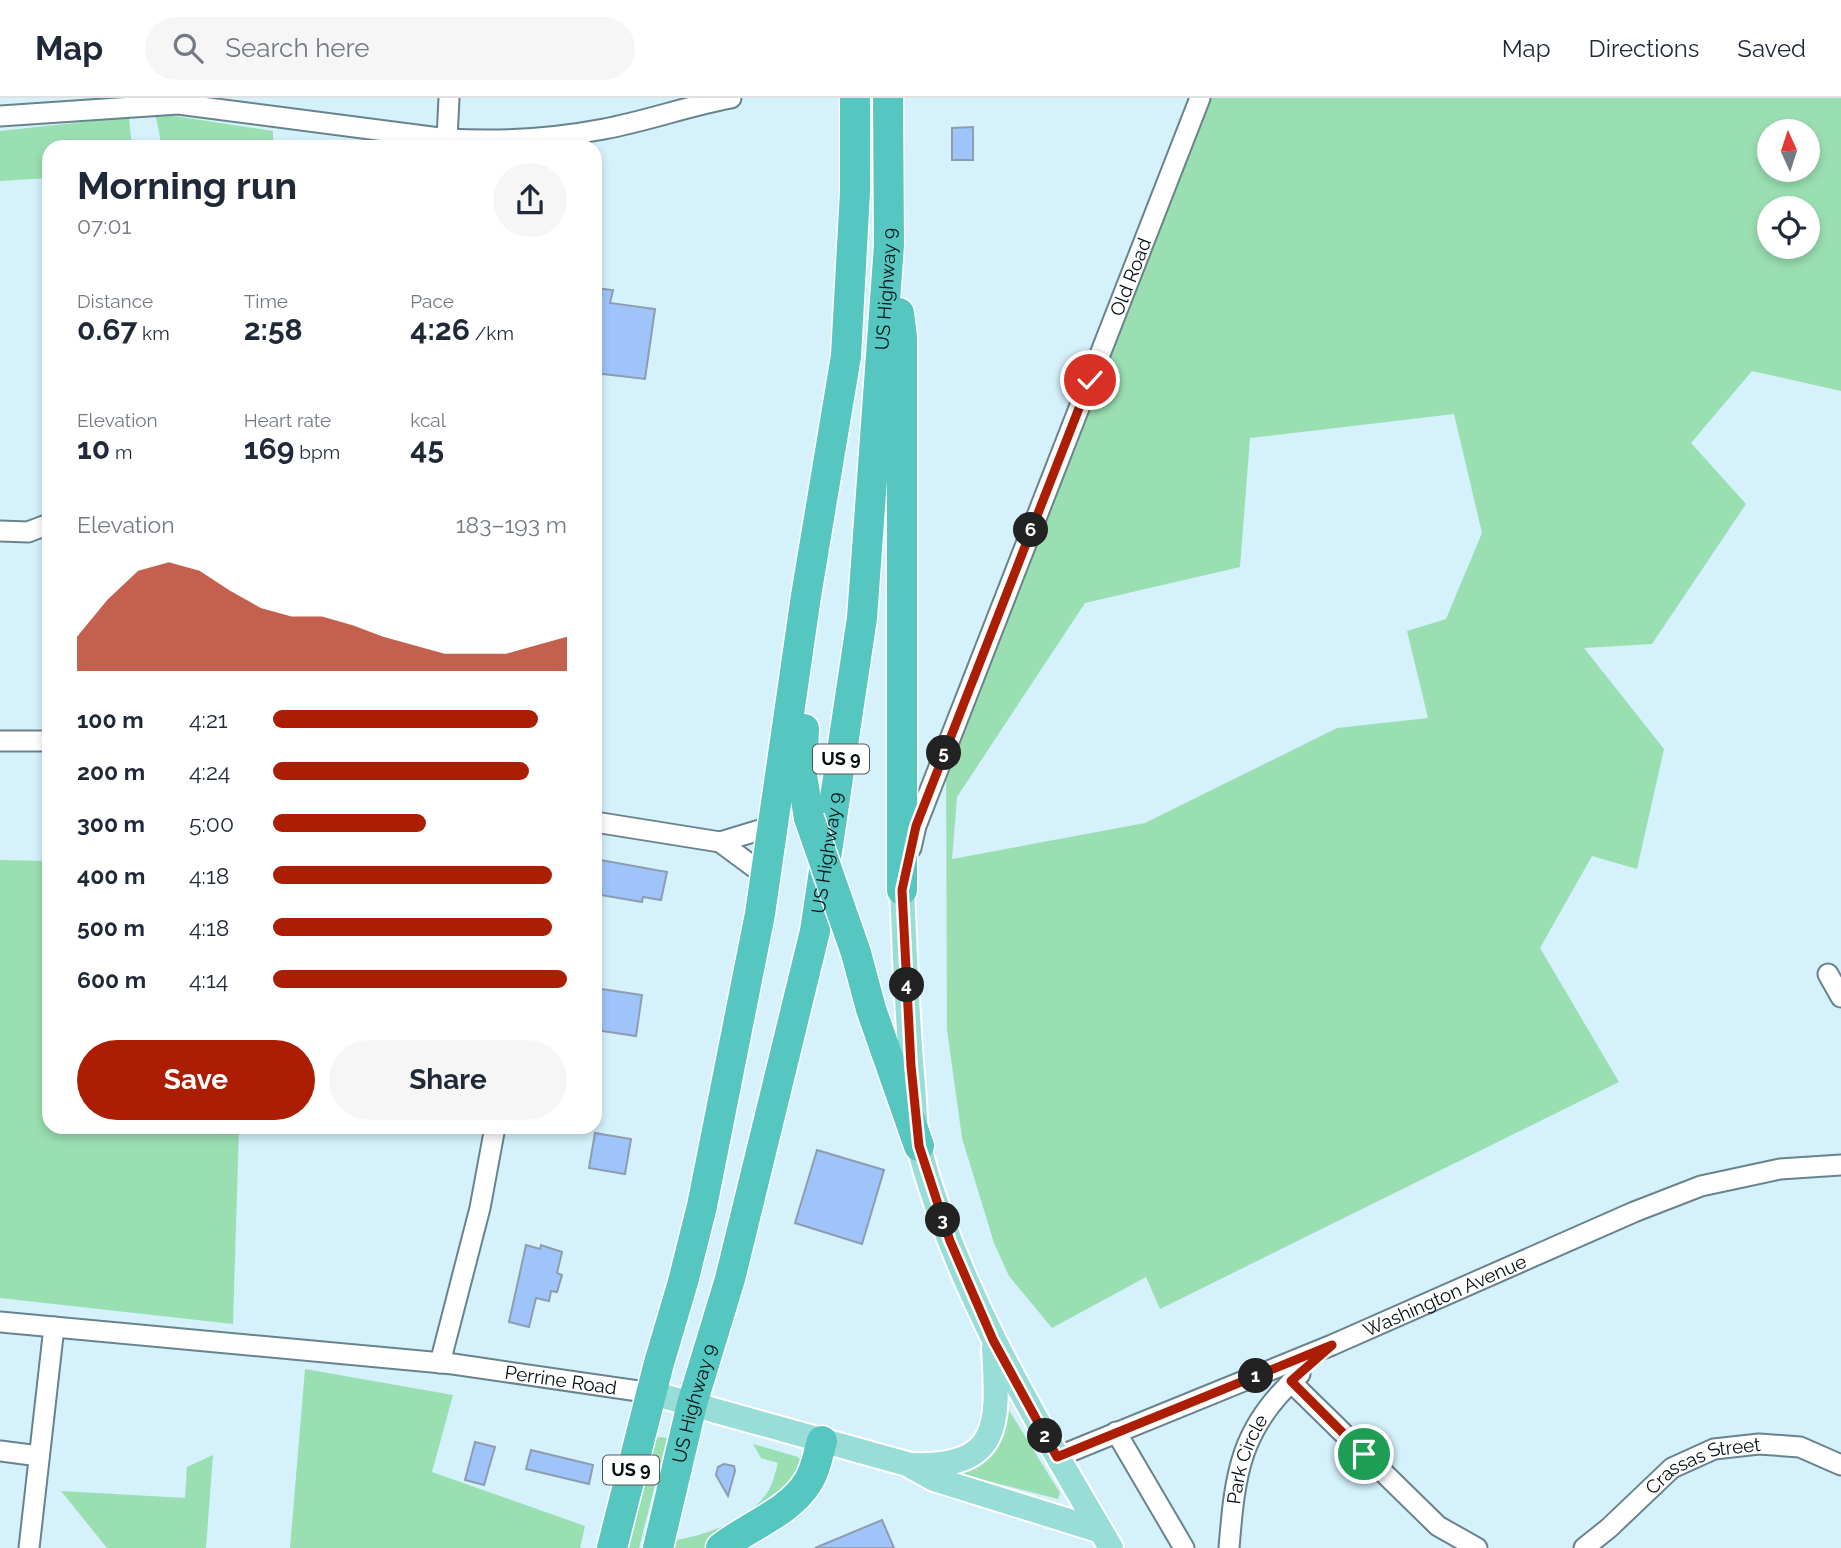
<!DOCTYPE html>
<meta charset="utf-8">
<style>
:root{--surface:#fff;--page:#f6f6f7;--text:#1f2937;--muted:#747a83;--line:#e0e1e3;--accent:#ac1e04}
body{margin:0;font-family:Raleway,sans-serif;background:var(--page);color:var(--text);height:100vh;display:flex;flex-direction:column;font-size:26px;white-space:nowrap}
*{box-sizing:border-box;margin:0}
p{font-size:23px;color:var(--muted)}
.icon{flex:none;width:38px;height:38px;fill:none;stroke:currentColor;stroke-width:2;stroke-linecap:round;stroke-linejoin:round}
.map{position:relative;flex:1;overflow:hidden}
.drawer{position:absolute;left:42px;top:42px;width:560px;height:994px;display:flex;flex-direction:column;background:var(--surface);border-radius:21px;box-shadow:0 4px 10px #0003}
.drawer>*{flex:none}
.needle{width:46px;rotate:357deg}
.buttons{position:absolute;left:1757px;top:21px;display:grid;gap:14px}
.buttons a{display:grid;place-items:center;width:63px;height:63px;border-radius:50%;background:var(--surface);box-shadow:0 4px 10px #0003;font-size:35px}
.pin{position:absolute;display:grid;place-items:center;width:60px;height:60px;color:#fff;margin:-30px;border:4px solid #fff;border-radius:50%;box-shadow:0 2px 7px #0007}
.km{position:absolute;width:35px;height:35px;margin:-18px;border-radius:50%;background:#222;color:#fff;font-size:19px;line-height:35px;text-align:center}
.round{display:grid;place-items:center;flex:none;width:74px;height:74px;border-radius:37px;background:var(--page)}
.headline{display:flex;align-items:center;justify-content:space-between;height:119px;padding:0 35px}
h1{font-size:38px;font-weight:700;line-height:52px}
.metrics{display:grid;grid-template-columns:repeat(3,1fr);gap:10px;height:119px;padding:7px 35px}
.metrics div{display:grid;align-content:center}
.metrics b{font-size:30px;font-weight:700}
.metrics small{font-size:19px;font-weight:400}
.metrics p{font-size:19px}
.chart{height:196px;padding:14px 35px}
.chart p{display:flex;justify-content:space-between}
.chart svg{width:100%;height:126px;margin-top:7px;fill:var(--accent);opacity:.7}
.primary-button{display:flex;gap:14px;margin-top:auto;padding:14px 35px}
.primary-button a{flex:1;height:80px;border-radius:42px;background:var(--accent);color:#fff;font-size:28px;font-weight:700;line-height:80px;text-align:center}
.primary-button a+a{background:var(--page);color:var(--text)}
ul{padding:0 35px;list-style:none;font-size:23px}
li{display:grid;grid-template-columns:112px 84px 1fr;align-items:center;height:52px}
li i{height:18px;border-radius:9px;background:var(--accent)}
header{display:flex;align-items:center;gap:42px;box-sizing:border-box;height:98px;padding:0 35px;background:var(--surface);border-bottom:2px solid var(--line)}
header strong{font-size:33px}
nav{display:flex;gap:38px;margin-inline-start:auto;font-size:24px}
.search{width:490px;height:63px;background:var(--page);display:flex;align-items:center;gap:18px;box-sizing:border-box;padding:0 24px;border-radius:38px;color:var(--muted);font-size:26px}
.map>svg:first-child{display:block}
.green{fill:#9adfb2;fill-rule:evenodd}
.building{fill:#9ec4fa;stroke:#8e9cb0;stroke-width:2}
.lines{fill:none;stroke-linecap:round;stroke-linejoin:round}
.minor-casing{stroke:#69838d;stroke-width:23}
.major-casing{stroke:#fff;stroke-width:28}
.highway-casing{stroke:#fff;stroke-width:33}
.minor{stroke:#fff;stroke-width:19}
.major{stroke:#99ddd9;stroke-width:24}
.highway{stroke:#55c7c0;stroke-width:30}
.highway-bridge-casing{stroke:#fff;stroke-width:33;stroke-linecap:butt}
.highway-bridge{stroke:#55c7c0;stroke-width:30}
.route-casing{stroke:#fff;stroke-width:14}
.route{stroke:#ac1e04;stroke-width:9}
.labels{text-anchor:middle;stroke-width:5;stroke-linejoin:round;paint-order:stroke}
.shield{fill:#fff;stroke:#505658;stroke-width:2}
.shield-label{font-size:18px;font-weight:bold;fill:#050e11}
.street-label{font-size:19px;fill:#050e11;stroke:#fff}
</style>
<header>
<strong>Map</strong>
<div class="search"><svg class="icon" aria-label="search" viewBox="0 0 24 24"><circle cx="10" cy="10" r="6"/><path d="M15 15l6 6"/></svg>Search here</div>
<nav><a>Map</a><a>Directions</a><a>Saved</a></nav>
</header>
<div class="map">
<svg width="1841" height="1450" viewBox="0 0 1841 1450">
<rect width="100%" height="100%" fill="#d4f1fc"/>
<path class="green" d="M 1209,0 L 1841,0 L 1841,293 L 1752,273 L 1691,345 L 1746,406 L 1652,546 L 1584,550 L 1664,651 L 1637,771 L 1592,758 L 1540,850 L 1619,984 L 1160,1211 L 1146,1179 L 1052,1230 L 1009,1178 L 994,1145 L 962,1040 L 947,932 L 946,649 ZM 1769,33 L 1808,33 L 1808,72 L 1769,72 ZM 1769,110 L 1808,110 L 1808,149 L 1769,149 ZM 1454,316 L 1482,435 L 1446,521 L 1407,533 L 1428,620 L 1337,630 L 1145,725 L 952,761 L 957,699 L 1085,505 L 1240,469 L 1250,340 Z
M 155,15 L 273,33 L 273,49 L 162,49 Z
M 129,19 L 132,49 L 49,49 L 49,80 L 0,83 L 0,33 Z
M 0,762 L 49,763 L 49,1029 L 239,1029 L 233,1226 L 0,1200 Z
M 305,1271 L 453,1297 L 432,1374 L 585,1428 L 580,1450 L 290,1450 Z
M 1007,1309 L 1060,1395 L 1058,1401 L 957,1375 Z
M 660,1339 L 667,1340 L 639,1450 L 628,1450 L 656,1341 Z
M 753,1346 L 798,1359 L 801,1363 L 798,1384 L 707,1450 L 675,1450 L 676,1442 C 707,1437 748,1422 767,1395 C 773,1386 775,1375 778,1365 L 761,1360 Z
M 213,1357 L 206,1450 L 107,1450 L 61,1393 L 185,1400 L 187,1369 Z"/>
<path class="building" d="M 973,29 L 973,62 L 952,62 L 952,30 Z
M 595,190 L 613,192 L 610,205 L 655,211 L 645,281 L 595,275 Z
M 595,761 L 667,774 L 661,802 L 643,799 L 642,804 L 595,796 Z
M 595,890 L 642,897 L 636,938 L 595,932 Z
M 595,1035 L 631,1041 L 625,1076 L 589,1070 Z
M 817,1052 L 884,1072 L 862,1146 L 795,1125 Z
M 526,1147 L 540,1151 L 541,1147 L 562,1154 L 557,1175 L 562,1177 L 557,1194 L 551,1193 L 549,1203 L 536,1200 L 529,1229 L 509,1224 Z
M 475,1344 L 495,1349 L 484,1387 L 465,1382 Z
M 531,1352 L 593,1367 L 589,1386 L 526,1371 Z
M 724,1366 L 734,1368 L 735,1373 L 728,1398 L 716,1377 L 718,1369 Z
M 882,1422 L 894,1450 L 815,1450 Z"/>
<g class="lines">
<g class="minor-casing">
<g id="minor">
<path d="M 0,18 L 178,6 L 447,41 C 500,44 552,41 604,31 C 647,23 688,8 731,0"/>
<path d="M 447,41 L 449,0"/>
<path d="M 0,433 L 28,434 L 49,426"/>
<path d="M 0,643 L 49,643"/>
<path d="M 595,724 L 720,744"/>
<path id="s1" d="M 911,750 L 916,728 L 1200,0"/>
<path d="M 766,778 L 720,744 L 773,728"/>
<path d="M 1828,876 L 1841,899"/>
<path id="s2" d="M 0,1224 L 453,1266 L 652,1295"/>
<path d="M 440,1265 L 480,1110 L 495,1029"/>
<path d="M 1291,1284 L 1438,1428 L 1477,1450"/>
<path d="M 1116,1334 L 1184,1450"/>
<path d="M 0,1353 L 39,1358"/>
<path id="s3" d="M 1057,1359 L 1332,1247 L 1634,1114 L 1701,1088 L 1780,1071 L 1841,1067"/>
<path d="M 29,1450 L 54,1229"/>
<path id="s4" d="M 1229,1450 C 1235,1375 1240,1329 1300,1276"/>
<path id="s5" d="M 1584,1450 L 1609,1430 L 1672,1370 L 1714,1351 L 1759,1346 L 1800,1349 L 1841,1367"/>
</g>
</g>
<g class="major-casing">
<path id="major" d="M 902,792 C 905,857 907,922 913,987 C 915,1008 914,1031 919,1050 C 958,1195 1036,1322 1111,1450
M 652,1295 L 907,1366 L 934,1381 L 1101,1433
M 912,1367 C 1003,1370 998,1324 994,1250"/>
</g>
<g class="highway-casing">
<g id="highway">
<path d="M 899,215 L 902,239 L 902,792"/>
<path d="M 804,631 L 802,677 L 809,720"/>
<path d="M 856,855 L 871,911 L 919,1048"/>
<path d="M 612,1450 L 659,1265 L 683,1184 L 702,1108 L 760,816 L 806,498 L 846,258 L 855,94 L 855,0"/>
<path id="s6" d="M 658,1450 L 692,1306 L 730,1181 L 815,833 L 862,520 L 889,147 L 888,0"/>
<path d="M 721,1450 C 748,1428 789,1415 808,1384 C 816,1372 818,1356 822,1343"/>
</g>
</g>
<use href="#minor" class="minor"/>
<use href="#major" class="major"/>
<use href="#highway" class="highway"/>
<g class="highway-bridge-casing">
<path id="highway-bridge" d="M 809,720 L 856,855"/>
</g>
<use href="#highway-bridge" class="highway-bridge"/>
</g>
<g class="lines">
<g class="route-casing">
<path id="route" d="M 1090,282 L 916,728 L 902,792 L 911,968 L 919,1048 L 950,1143 L 993,1242 L 1057,1359 L 1332,1247 L 1291,1283 L 1364,1356"/>
</g>
<use href="#route" class="route"/>
</g>
<g class="labels">
<g class="shield">
<rect x="813" y="646.5" width="56" height="29" rx="5"/>
<rect x="603" y="1357.5" width="56" height="29" rx="5"/>
</g>
<g class="shield-label">
<text x="841" y="667">US 9</text>
<text x="631" y="1378">US 9</text>
</g>
<g class="street-label">
<text dy="7" stroke="none"><textPath href="#s1" startOffset="612">Old Road</textPath></text>
<text dy="7" stroke="none"><textPath href="#s6" startOffset="1283">US Highway 9</textPath></text>
<text dy="7" stroke="none"><textPath href="#s6" startOffset="716">US Highway 9</textPath></text>
<text dy="7" stroke="none"><textPath href="#s3" startOffset="420">Washington Avenue</textPath></text>
<text dy="7" stroke="none"><textPath href="#s2" startOffset="564">Perrine Road</textPath></text>
<text dy="7" stroke="none"><textPath href="#s6" startOffset="149">US Highway 9</textPath></text>
<text dy="7" stroke="none"><textPath href="#s4" startOffset="91">Park Circle</textPath></text>
<text dy="7" stroke="none"><textPath href="#s5" startOffset="149">Crassas Street</textPath></text>
</g>
</g>
</svg>
<div class="buttons">
<a><svg class="needle" viewBox="-14 -14 28 28"><path d="M0-13l5 13h-10z" fill="#e53935"/><path d="M0 13l5-13h-10z" fill="#747a83"/></svg></a>
<a><svg class="icon" aria-label="locate" viewBox="0 0 24 24"><circle cx="12" cy="12" r="6"/><path d="M12 2v4M12 18v4M2 12h4M18 12h4"/></svg></a>
</div>
<div class="pin" style="left:1364px;top:1356px;background:#1e9e55"><svg class="icon" aria-label="arrive" viewBox="0 0 24 24"><path d="M6 21V4h12l-3 4 3 4H6"/></svg></div>
<div class="pin" style="left:1090px;top:282px;background:#d93025"><svg class="icon" aria-label="check" viewBox="0 0 24 24"><path d="M5 12l5 5 9-10"/></svg></div>
<b class="km" style="left:1256px;top:1278px">1</b>
<b class="km" style="left:1045px;top:1338px">2</b>
<b class="km" style="left:943px;top:1122px">3</b>
<b class="km" style="left:907px;top:887px">4</b>
<b class="km" style="left:944px;top:655px">5</b>
<b class="km" style="left:1031px;top:432px">6</b>
<section class="drawer">
<div class="headline"><div><h1>Morning run</h1><p>07:01</p></div><a class="round"><svg class="icon" aria-label="share" viewBox="0 0 24 24"><path d="M12 15V3M7 8l5-5 5 5M5 13v7h14v-7"/></svg></a></div>
<div class="metrics">
<div><p>Distance</p><b>0.67<small> km</small></b></div>
<div><p>Time</p><b>2:58</b></div>
<div><p>Pace</p><b>4:26<small> /km</small></b></div>
</div>
<div class="metrics">
<div><p>Elevation</p><b>10<small> m</small></b></div>
<div><p>Heart rate</p><b>169<small> bpm</small></b></div>
<div><p>kcal</p><b>45</b></div>
</div>
<div class="chart"><p><span>Elevation</span>183–193 m</p>
<svg viewBox="0 0 160 44" preserveAspectRatio="none"><path d="M0 44V32L10 19L20 9L30 6L40 9L50 16L60 22L70 25L80 25L90 28L100 32L110 35L120 38L130 38L140 38L150 35L160 32V44z"/></svg>
</div>
<ul>
<li><b>100 m</b>4:21<i style="width:90%"></i></li>
<li><b>200 m</b>4:24<i style="width:87%"></i></li>
<li><b>300 m</b>5:00<i style="width:52%"></i></li>
<li><b>400 m</b>4:18<i style="width:95%"></i></li>
<li><b>500 m</b>4:18<i style="width:95%"></i></li>
<li><b>600 m</b>4:14<i style="width:100%"></i></li>
</ul>
<div class="primary-button"><a>Save</a><a>Share</a></div>
</section>
</div>
